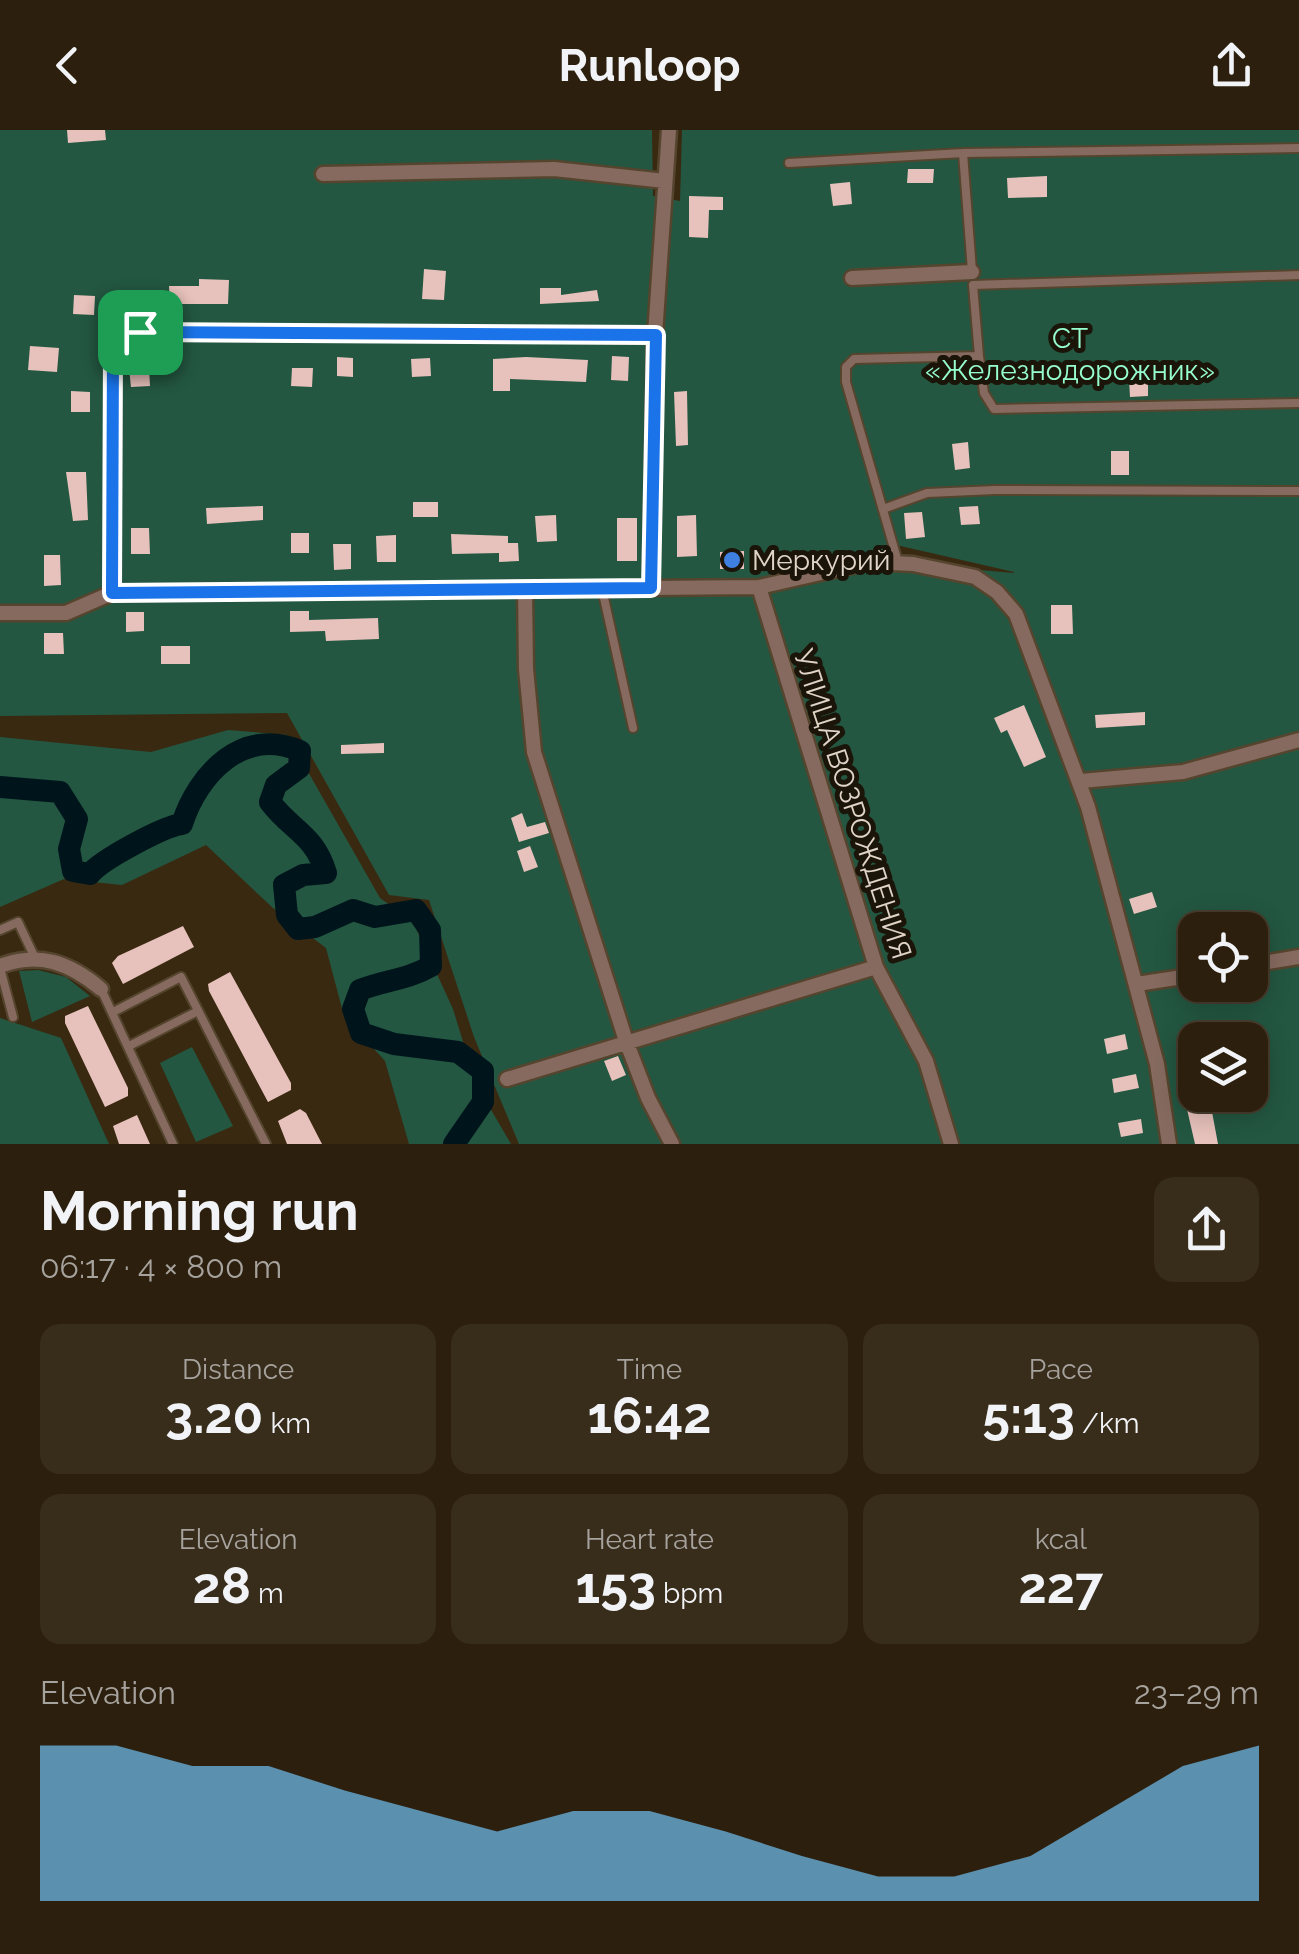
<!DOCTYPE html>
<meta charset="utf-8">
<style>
:root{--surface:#2c1f0d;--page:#382c1b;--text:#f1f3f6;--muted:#a6a29d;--line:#483d2e;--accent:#70c1f4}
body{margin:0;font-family:Raleway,sans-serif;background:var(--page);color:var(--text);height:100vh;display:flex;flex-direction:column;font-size:38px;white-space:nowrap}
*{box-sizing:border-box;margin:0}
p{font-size:32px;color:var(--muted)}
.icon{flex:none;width:55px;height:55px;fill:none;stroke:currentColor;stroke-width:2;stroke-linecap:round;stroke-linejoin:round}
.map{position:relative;height:1014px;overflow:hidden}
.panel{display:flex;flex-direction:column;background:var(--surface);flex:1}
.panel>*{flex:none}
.fabs{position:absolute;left:1178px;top:782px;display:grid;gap:20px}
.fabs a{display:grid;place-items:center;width:90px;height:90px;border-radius:20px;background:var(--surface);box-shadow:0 5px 25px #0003,0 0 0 2px var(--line);font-size:50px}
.pin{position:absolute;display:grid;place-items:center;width:85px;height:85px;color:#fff;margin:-42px;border-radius:20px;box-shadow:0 5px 15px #0006}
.round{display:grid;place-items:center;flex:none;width:105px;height:105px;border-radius:20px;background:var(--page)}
.overview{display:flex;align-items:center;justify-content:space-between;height:170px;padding:0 40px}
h1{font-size:55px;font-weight:700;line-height:75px}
.stats{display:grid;grid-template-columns:repeat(3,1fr);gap:15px;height:170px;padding:10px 40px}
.stats div{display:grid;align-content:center;border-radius:20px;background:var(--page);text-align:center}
.stats b{font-size:50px;font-weight:700}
.stats small{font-size:28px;font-weight:400}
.stats p{font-size:28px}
.chart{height:280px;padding:20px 40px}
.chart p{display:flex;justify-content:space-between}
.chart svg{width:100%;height:180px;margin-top:10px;fill:var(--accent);opacity:.7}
header{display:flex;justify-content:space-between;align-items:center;height:130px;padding:0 40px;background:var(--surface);font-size:45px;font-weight:700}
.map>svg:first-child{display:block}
.green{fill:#235741;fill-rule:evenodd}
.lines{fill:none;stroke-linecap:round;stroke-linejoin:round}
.river{stroke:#00151b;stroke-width:22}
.building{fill:#e7c1bb}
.service-casing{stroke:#55452e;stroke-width:12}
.minor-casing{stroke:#55452e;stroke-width:19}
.service{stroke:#866a5f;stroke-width:8}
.minor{stroke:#866a5f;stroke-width:14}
.route-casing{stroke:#fff;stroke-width:20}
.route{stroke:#1a73e8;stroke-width:12}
.shop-dot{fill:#3f7fe0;stroke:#1b1409;stroke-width:4}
.labels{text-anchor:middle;stroke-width:10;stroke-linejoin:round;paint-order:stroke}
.park-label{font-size:28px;fill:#96fdce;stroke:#1b1409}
.poi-label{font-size:28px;fill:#e0d5c7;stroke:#1b1409;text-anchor:start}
.street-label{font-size:28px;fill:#e0d5c7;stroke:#1b1409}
</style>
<header><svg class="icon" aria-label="back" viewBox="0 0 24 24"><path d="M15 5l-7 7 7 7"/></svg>Runloop<svg class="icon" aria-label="share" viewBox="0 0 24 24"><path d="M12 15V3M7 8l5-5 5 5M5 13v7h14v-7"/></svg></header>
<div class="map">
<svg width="1299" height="1014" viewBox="0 0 1299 1014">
<rect width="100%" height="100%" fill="#3a2911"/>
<path class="green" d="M 0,0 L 652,0 L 653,66 L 680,71 L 682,0 L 1299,0 L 1299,1014 L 519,1014 L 474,907 L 429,770 L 389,765 L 287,583 L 0,586 ZM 892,414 L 1014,442 L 1014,443 L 898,433 ZM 1195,800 L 1250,800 L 1250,855 L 1195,855 ZM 1195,910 L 1250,910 L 1250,965 L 1195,965 Z
M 228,600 L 287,605 L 380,768 L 413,792 L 453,879 L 476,954 L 511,1014 L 409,1014 L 385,931 L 344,886 L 326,818 L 273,778 L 206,715 L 122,755 L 64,749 L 0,777 L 0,607 L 151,622 Z
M 38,840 L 66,847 L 90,866 L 32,892 L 19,841 Z
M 0,888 L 61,908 L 109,1014 L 0,1014 Z
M 192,917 L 233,996 L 196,1012 L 160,933 Z"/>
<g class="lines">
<path class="river" d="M 0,657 L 60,662 L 77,689 L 69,719 L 73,741 L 90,744 C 101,730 164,696 182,694 C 198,644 243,596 300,621 L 299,638 L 276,655 L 270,672 C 292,701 314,704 326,743 L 303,745 L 284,755 L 287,785 L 298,799 L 315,797 L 353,780 L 375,787 L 416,780 L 430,800 L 431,836 C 407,850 385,850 360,860 L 353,879 L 361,903 L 394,914 L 458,922 L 483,941 L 483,972 L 454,1014"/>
</g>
<path class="building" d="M 67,0 L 105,0 L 106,10 L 68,13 Z
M 908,39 L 934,39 L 933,53 L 907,53 Z
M 1047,46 L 1047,67 L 1008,68 L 1007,48 Z
M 850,52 L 852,74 L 833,76 L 830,54 Z
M 689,66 L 723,67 L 723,80 L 709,80 L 708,108 L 689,107 Z
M 424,139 L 446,141 L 444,170 L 422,169 Z
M 199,149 L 229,150 L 228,174 L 170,174 L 169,156 L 199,156 Z
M 540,158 L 561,158 L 561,165 L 597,160 L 599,171 L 540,174 Z
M 74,165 L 95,166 L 94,185 L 73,184 Z
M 30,216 L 59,218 L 57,242 L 28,240 Z
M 612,226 L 629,227 L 628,251 L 611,250 Z
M 337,227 L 353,228 L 353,247 L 337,246 Z
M 526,227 L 588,230 L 586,252 L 510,249 L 510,261 L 493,261 L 493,229 Z
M 430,228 L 431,246 L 412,247 L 411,229 Z
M 149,237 L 150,256 L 131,257 L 129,238 Z
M 292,238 L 313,238 L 312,257 L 291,256 Z
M 1129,249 L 1148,249 L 1148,266 L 1130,267 Z
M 71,261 L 90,262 L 90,282 L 71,282 Z
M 687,261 L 688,315 L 676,316 L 674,262 Z
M 968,312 L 970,338 L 955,340 L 952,314 Z
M 1111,321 L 1129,321 L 1129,345 L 1111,345 Z
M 66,342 L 86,342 L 88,390 L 73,391 Z
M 413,372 L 438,372 L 438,387 L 413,387 Z
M 263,376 L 263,390 L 207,394 L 206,378 Z
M 978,376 L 980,394 L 961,395 L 959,377 Z
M 922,382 L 925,407 L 906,409 L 904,383 Z
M 556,385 L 557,411 L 537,412 L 535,386 Z
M 696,385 L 697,426 L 677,427 L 677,386 Z
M 617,388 L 637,388 L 637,431 L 617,431 Z
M 131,398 L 149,398 L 150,424 L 131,424 Z
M 291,403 L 309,403 L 309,423 L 291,423 Z
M 451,404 L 508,406 L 508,413 L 518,413 L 519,431 L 499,432 L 499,423 L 452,424 Z
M 396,405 L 396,432 L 377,432 L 376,406 Z
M 333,414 L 351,414 L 351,439 L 334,440 Z
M 744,421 L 744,439 L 720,439 L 720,422 Z
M 44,425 L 60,425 L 61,455 L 44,456 Z
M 1051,475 L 1072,475 L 1073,504 L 1051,504 Z
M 290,481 L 309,481 L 309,490 L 378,488 L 379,509 L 326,511 L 325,501 L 290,502 Z
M 126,482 L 144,482 L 144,501 L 126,502 Z
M 44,503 L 63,503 L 64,524 L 44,524 Z
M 161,516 L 190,516 L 190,534 L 161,534 Z
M 1024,575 L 1046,627 L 1024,637 L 1007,600 L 1001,603 L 994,588 Z
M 1145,582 L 1145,595 L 1096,598 L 1095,585 Z
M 384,613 L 384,623 L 341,624 L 341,615 Z
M 522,683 L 527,697 L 545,692 L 549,703 L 519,712 L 511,688 Z
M 530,716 L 538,737 L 524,742 L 517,721 Z
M 1152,762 L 1157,777 L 1134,784 L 1129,769 Z
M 183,796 L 194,817 L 123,854 L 112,833 L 118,826 Z
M 230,842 L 291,953 L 291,960 L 268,972 L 209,861 L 208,854 Z
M 88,876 L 128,958 L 128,966 L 105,977 L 65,893 L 65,886 Z
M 1125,904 L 1128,919 L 1107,924 L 1104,909 Z
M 618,926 L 626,945 L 612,951 L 604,931 Z
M 1136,944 L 1139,958 L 1114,963 L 1112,949 Z
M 1210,971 L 1218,1014 L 1195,1014 L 1186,975 Z
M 300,979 L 306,983 L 322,1014 L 287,1014 L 278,991 Z
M 137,985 L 150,1014 L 119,1014 L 113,996 Z
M 1141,989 L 1143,1003 L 1121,1007 L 1118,993 Z"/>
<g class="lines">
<g class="service-casing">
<path id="service" d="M 963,23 L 972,141
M 789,33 L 963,23 L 1299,18
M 979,226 L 984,263 L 994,279 L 1299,273
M 883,379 L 927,363 L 995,360 L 1299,361
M 898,432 L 846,252 L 846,237 L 854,229 L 979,226 L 973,155 L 1299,145
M 602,459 L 633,598
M 0,800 L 18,792 L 35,828
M 0,838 L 13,887
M 101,859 L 173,1014
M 113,882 L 181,847 L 266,1014
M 129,916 L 198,881"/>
</g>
<g class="minor-casing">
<path id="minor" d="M 323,44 L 554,39 L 665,51
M 852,148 L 972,142
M 759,457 L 876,837 L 926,931 L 951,1014
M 651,458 L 655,205 L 669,0
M 525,459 L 526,539 L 534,622 L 626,911 L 648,968 L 672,1014
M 112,463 L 113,220 L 123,206 L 140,202 L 655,205
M 0,483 L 66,483 L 112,463 L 759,457 L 869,432 L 913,434 L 975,447 L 997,462 L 1016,484 L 1088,677 L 1157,934 L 1169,1014
M 1081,651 L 1183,642 L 1299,610
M 1250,835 L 1299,827
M 0,836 C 39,821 70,833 101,859
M 1137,854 L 1195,845
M 507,949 L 876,837"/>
</g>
<use href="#service" class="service"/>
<use href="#minor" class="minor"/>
</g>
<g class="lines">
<g class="route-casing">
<path id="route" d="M 140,202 L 656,205 L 651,458 L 112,463 L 113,220 L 123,206 Z"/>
</g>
<use href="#route" class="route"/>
</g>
<circle class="shop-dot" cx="732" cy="430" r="10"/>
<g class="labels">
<g class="park-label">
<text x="1070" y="218">СТ<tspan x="1070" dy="32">«Железнодорожник»</tspan></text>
</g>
<g class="poi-label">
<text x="752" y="440">Меркурий</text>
</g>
<g class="street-label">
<text transform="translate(853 674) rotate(72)" y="10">УЛИЦА ВОЗРОЖДЕНИЯ</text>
</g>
</g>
</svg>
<div class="fabs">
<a><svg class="icon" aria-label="locate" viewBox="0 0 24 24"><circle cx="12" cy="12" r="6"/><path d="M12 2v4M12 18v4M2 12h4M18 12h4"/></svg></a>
<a><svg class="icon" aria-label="layers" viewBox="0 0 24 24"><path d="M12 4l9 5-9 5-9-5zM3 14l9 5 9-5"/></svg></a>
</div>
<div class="pin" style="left:140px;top:202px;background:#1e9e55"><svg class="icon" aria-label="arrive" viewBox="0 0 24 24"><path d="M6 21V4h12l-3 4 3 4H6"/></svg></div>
</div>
<section class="panel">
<div class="overview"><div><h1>Morning run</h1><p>06:17 · 4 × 800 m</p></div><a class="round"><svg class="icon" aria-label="share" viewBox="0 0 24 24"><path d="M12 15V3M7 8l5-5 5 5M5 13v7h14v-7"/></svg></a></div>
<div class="stats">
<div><p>Distance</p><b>3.20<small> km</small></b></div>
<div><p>Time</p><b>16:42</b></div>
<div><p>Pace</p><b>5:13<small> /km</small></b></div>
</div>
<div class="stats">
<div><p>Elevation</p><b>28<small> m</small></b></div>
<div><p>Heart rate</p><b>153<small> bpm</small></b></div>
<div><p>kcal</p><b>227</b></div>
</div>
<div class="chart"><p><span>Elevation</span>23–29 m</p>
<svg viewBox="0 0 160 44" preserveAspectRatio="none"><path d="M0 44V6L10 6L20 11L30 11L40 17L50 22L60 27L70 22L80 22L90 27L100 33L110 38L120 38L130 33L140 22L150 11L160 6V44z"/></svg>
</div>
</section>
